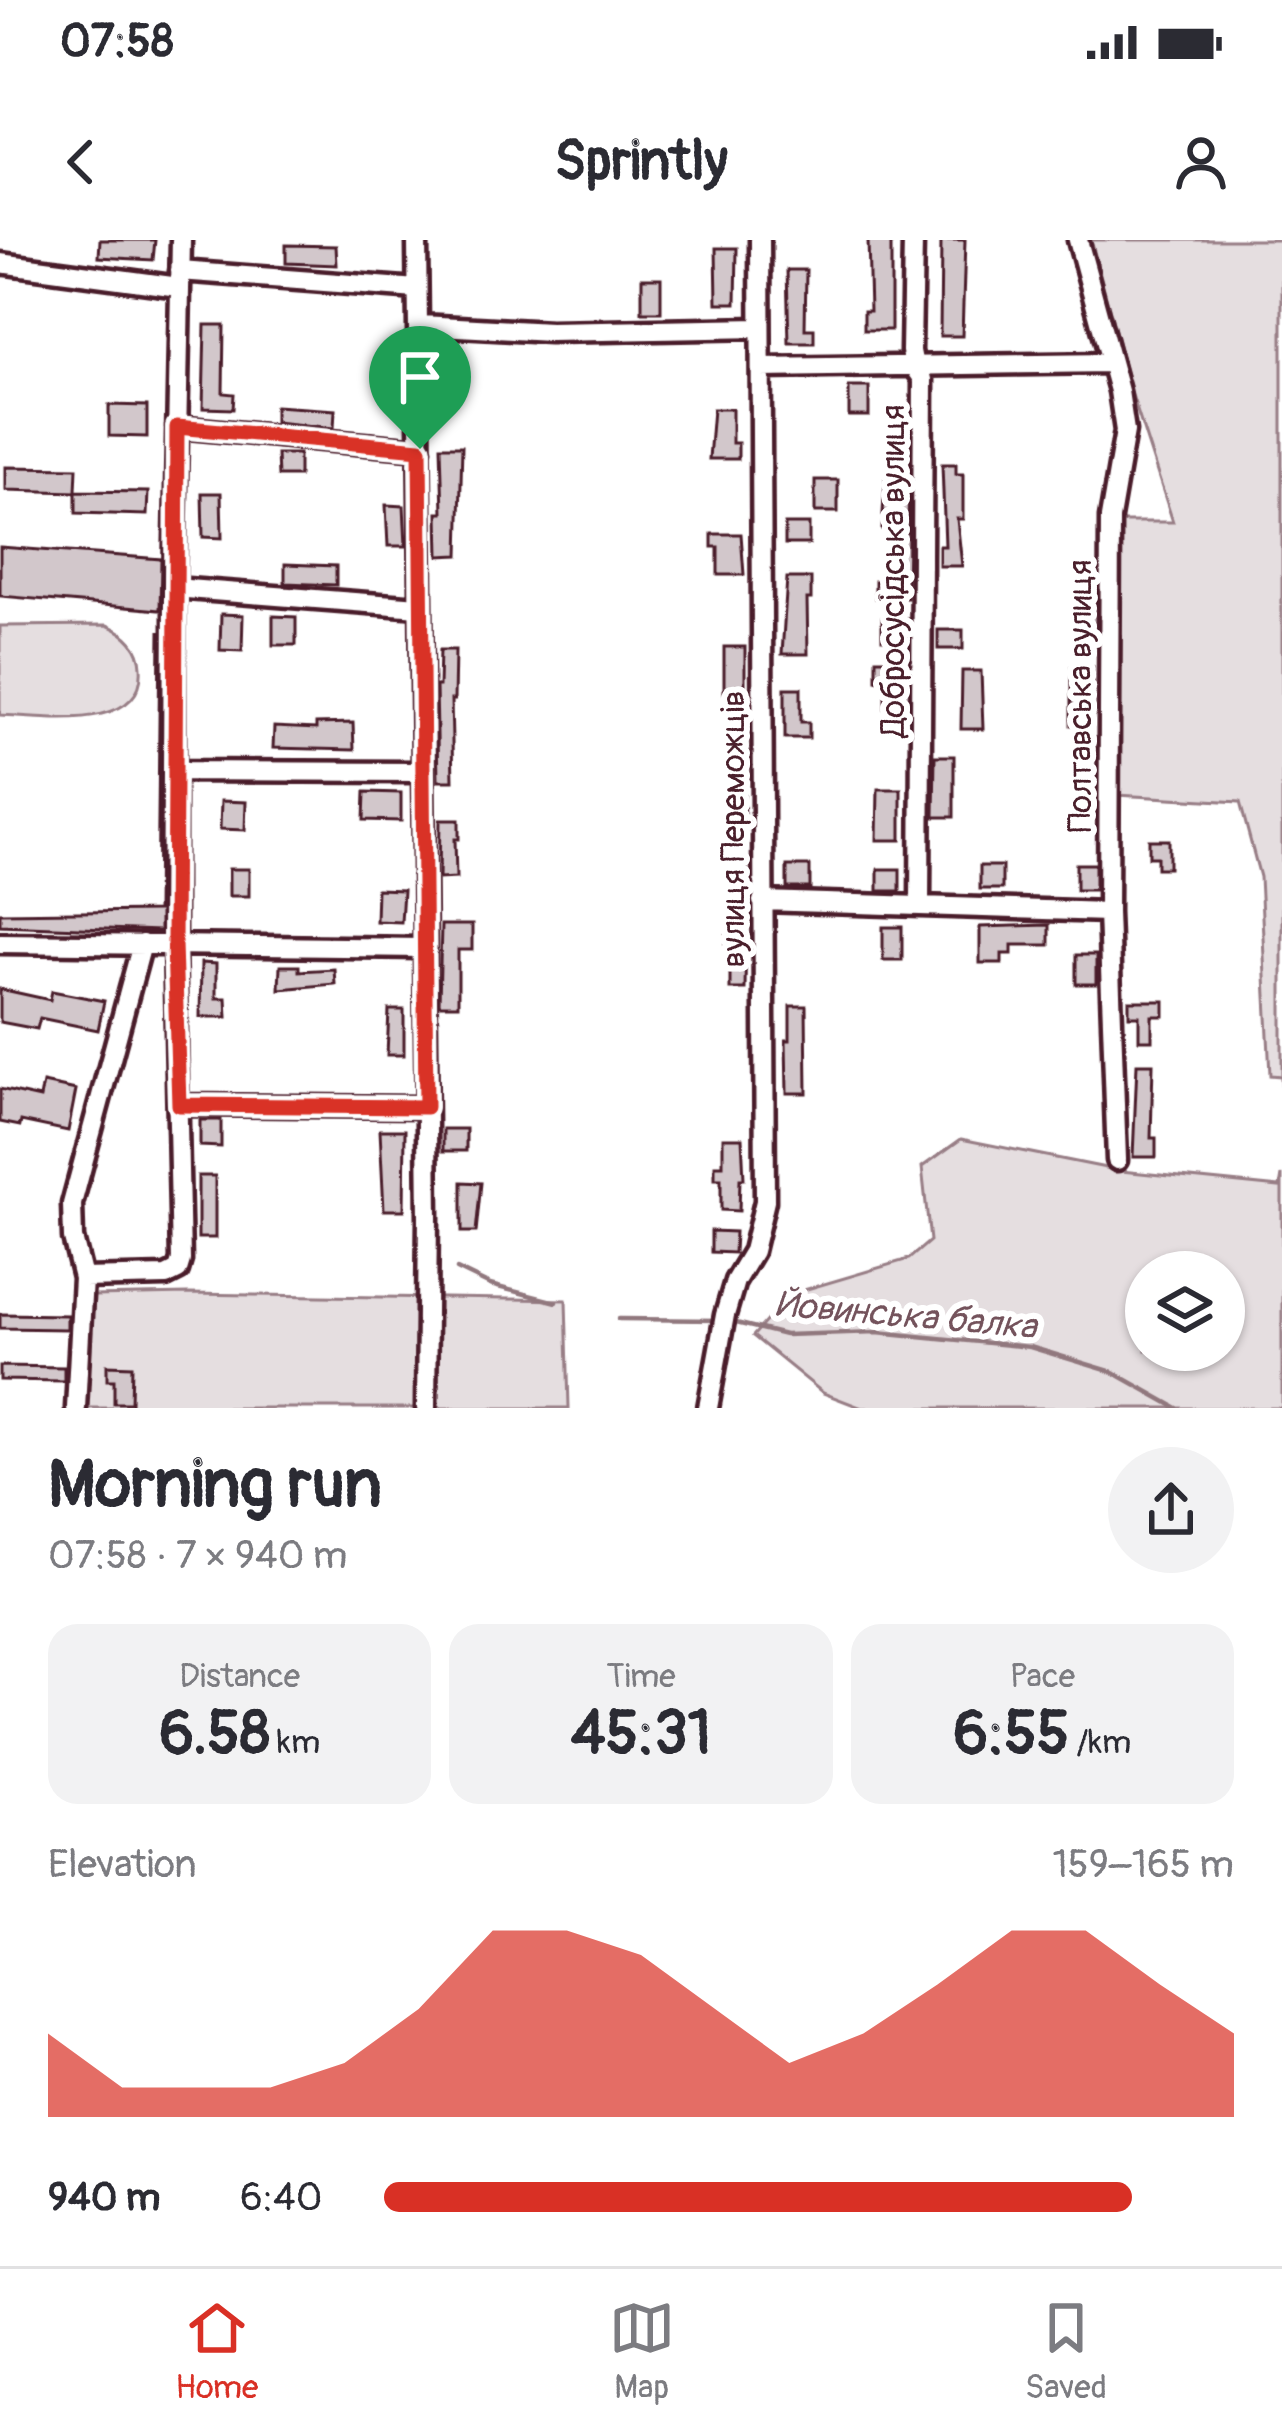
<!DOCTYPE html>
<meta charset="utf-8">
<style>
:root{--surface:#fff;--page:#f2f2f3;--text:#2b2b33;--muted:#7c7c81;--line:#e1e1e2;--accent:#d93025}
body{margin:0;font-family:Pangolin,sans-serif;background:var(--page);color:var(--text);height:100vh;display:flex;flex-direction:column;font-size:45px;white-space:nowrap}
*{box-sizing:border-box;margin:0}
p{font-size:39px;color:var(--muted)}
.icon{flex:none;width:66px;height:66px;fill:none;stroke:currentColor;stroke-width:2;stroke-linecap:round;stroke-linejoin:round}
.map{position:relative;height:1168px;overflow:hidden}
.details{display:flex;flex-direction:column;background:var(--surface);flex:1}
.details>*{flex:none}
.fabs{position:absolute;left:1125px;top:1011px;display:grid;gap:24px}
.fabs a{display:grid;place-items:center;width:120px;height:120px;border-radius:50%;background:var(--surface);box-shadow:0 3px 9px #0004;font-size:60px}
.pin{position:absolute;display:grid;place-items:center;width:102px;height:102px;color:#fff;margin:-123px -51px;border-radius:50% 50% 50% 0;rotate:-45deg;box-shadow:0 0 12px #0007}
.pin .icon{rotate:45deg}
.round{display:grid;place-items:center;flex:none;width:126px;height:126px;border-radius:63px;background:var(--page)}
.summary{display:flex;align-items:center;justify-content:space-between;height:204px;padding:0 48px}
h1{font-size:66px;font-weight:700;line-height:90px}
.metrics{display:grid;grid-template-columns:repeat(3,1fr);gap:18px;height:204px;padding:12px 48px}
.metrics div{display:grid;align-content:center;border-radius:30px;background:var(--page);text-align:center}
.metrics b{font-size:60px;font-weight:700}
.metrics small{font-size:33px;font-weight:400}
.metrics p{font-size:33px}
.chart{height:336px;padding:24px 48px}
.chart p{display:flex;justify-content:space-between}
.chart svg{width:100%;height:216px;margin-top:12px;fill:var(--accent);opacity:.7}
ul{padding:0 48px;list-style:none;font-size:39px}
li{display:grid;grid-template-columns:192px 144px 1fr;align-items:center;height:90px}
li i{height:30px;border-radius:15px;background:var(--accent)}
.status{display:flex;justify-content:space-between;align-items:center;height:84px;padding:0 60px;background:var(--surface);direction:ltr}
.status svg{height:33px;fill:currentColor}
header{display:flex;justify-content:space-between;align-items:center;height:156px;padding:0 48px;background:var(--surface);font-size:54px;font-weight:700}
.dock{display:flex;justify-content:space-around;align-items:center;height:168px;border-top:3px solid var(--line);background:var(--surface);font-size:33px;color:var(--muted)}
.dock a{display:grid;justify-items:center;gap:6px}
.dock .on{color:var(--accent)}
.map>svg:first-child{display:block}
.green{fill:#e5dee0;stroke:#987e86;stroke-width:3;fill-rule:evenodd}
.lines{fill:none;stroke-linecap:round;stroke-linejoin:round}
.stream{stroke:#91787e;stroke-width:4.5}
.building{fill:#d2c7cb;stroke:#4a1f2b;stroke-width:3}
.minor-casing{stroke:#4a1f2b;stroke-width:27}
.minor{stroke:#fff;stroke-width:18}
.route-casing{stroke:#fff;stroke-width:24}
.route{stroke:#d93025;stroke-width:15}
.labels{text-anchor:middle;stroke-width:12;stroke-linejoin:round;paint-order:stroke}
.street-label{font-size:33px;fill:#4a1f2b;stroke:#fff}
.water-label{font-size:36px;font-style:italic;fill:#74535c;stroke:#fff}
</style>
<div class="status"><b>07:58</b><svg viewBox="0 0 49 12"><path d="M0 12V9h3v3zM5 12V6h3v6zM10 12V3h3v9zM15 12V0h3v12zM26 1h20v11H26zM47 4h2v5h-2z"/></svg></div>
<header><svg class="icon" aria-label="back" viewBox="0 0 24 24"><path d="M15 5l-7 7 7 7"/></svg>Sprintly<svg class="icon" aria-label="person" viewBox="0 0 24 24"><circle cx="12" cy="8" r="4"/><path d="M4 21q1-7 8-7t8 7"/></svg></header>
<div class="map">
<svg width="1282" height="1168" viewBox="0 0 1282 1168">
<rect width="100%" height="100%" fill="#fff"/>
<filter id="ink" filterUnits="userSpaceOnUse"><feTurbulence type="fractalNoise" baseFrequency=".00833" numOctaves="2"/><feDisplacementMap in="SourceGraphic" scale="24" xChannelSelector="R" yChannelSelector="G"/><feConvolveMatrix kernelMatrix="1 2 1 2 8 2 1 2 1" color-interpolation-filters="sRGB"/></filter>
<g filter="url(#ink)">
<path class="green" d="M 1091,0 L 1282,0 L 1282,859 L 1281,836 L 1270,835 L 1260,637 L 1240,562 L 1117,555 L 1120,282 L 1173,282 L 1132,155 Z
M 107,385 C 126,393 140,406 141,427 C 146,494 42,476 0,475 L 0,386 Z
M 961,899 L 1121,931 L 1280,947 L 1282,935 L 1282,1168 L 862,1168 L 823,1153 L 753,1096 L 790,1054 L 909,1019 L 930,1001 L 922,927 ZM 1146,1032 L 1224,1032 L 1224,1110 L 1146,1110 Z
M 188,1054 L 566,1060 L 569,1168 L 85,1168 L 93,1056 Z"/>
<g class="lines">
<path class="stream" d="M 457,1029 L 490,1045 L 556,1062
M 619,1079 L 721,1080
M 732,1082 L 785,1095 L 877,1092 L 1030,1107 L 1113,1132 L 1177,1168"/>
</g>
<path class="building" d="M 100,0 L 155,0 L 153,20 L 99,17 Z
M 868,0 L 891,0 L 891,90 L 864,90 L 864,71 L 870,71 Z
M 941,0 L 965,0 L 962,96 L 940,96 Z
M 286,5 L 336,6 L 337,25 L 286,23 Z
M 716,8 L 737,8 L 736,63 L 717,63 Z
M 787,30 L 806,30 L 805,89 L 814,89 L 814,103 L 789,103 Z
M 642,38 L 661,38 L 661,72 L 642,72 Z
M 205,85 L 224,85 L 223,153 L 234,154 L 233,169 L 203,168 Z
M 384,111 L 401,112 L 402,157 L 386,157 Z
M 849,147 L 869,147 L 869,176 L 849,176 Z
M 109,165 L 147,166 L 147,197 L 109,196 Z
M 275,166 L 335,170 L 334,188 L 275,182 Z
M 713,169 L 732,169 L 732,203 L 738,203 L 738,219 L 709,219 Z
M 441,206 L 462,206 L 459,315 L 439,316 L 438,273 L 443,273 Z
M 277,214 L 299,214 L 299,236 L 278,236 Z
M 942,224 L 956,224 L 956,234 L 963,234 L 963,279 L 957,279 L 962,326 L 939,326 L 939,306 L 945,306 Z
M 886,226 L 909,226 L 907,358 L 875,358 L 875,341 L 891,341 L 891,289 L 882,289 Z
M 6,227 L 77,228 L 76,251 L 148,252 L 147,275 L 76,273 L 76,252 L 6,250 Z
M 815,240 L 838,240 L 838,272 L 815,272 Z
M 202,253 L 221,253 L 222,298 L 203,297 Z
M 386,265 L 404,266 L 406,306 L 388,306 Z
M 785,284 L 809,284 L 809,304 L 785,304 Z
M 712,294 L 741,294 L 744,335 L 718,335 L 718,307 L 712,307 Z
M 0,307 L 161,319 L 160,370 L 0,356 Z
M 285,324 L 336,326 L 336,345 L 285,343 Z
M 1080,329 L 1096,329 L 1096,404 L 1079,404 Z
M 787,338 L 811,338 L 811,359 L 807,359 L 808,414 L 782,414 Z
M 221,374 L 243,375 L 242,411 L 220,410 Z
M 273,376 L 296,377 L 296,405 L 273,405 Z
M 882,378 L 907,378 L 907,399 L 882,399 Z
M 938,390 L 963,390 L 963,409 L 938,409 Z
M 160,391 L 160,691 L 0,685 L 0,673 L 157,671 Z
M 724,407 L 745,407 L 745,453 L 724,453 Z
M 440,410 L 455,410 L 454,460 L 451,460 L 453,541 L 438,541 L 436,446 L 439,446 Z
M 876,419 L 905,419 L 905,469 L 885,469 L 885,440 L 876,440 Z
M 1071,427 L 1093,427 L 1093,448 L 1086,448 L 1086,485 L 1071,485 Z
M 962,431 L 981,431 L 983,489 L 961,489 Z
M 785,448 L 801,448 L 801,482 L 809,482 L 809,498 L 785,498 Z
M 353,483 L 354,510 L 273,508 L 274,487 L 316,489 L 316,484 Z
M 935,516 L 954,516 L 954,577 L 934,577 Z
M 730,531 L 744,531 L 745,593 L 724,593 L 724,573 L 730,573 Z
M 878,549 L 901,549 L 901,600 L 877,600 Z
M 365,552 L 401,553 L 401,581 L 364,580 Z
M 221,561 L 246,562 L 245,590 L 220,589 Z
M 440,580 L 459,580 L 459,599 L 455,599 L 456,638 L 439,639 Z
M 1149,600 L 1169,600 L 1169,628 L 1157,628 L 1157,617 L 1149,617 Z
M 734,621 L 747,621 L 745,749 L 730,749 L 730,717 L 726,717 L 726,696 L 732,696 Z
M 1076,624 L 1095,624 L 1095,650 L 1076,650 Z
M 787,626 L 810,626 L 810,648 L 787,648 Z
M 980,626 L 1002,626 L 1002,649 L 980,649 Z
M 229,629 L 249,629 L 249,656 L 229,656 Z
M 878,629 L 900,629 L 900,651 L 878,651 Z
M 377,649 L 403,650 L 401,682 L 376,681 Z
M 441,685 L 472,685 L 472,710 L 458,710 L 458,765 L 439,765 Z
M 1049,685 L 1049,705 L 1012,705 L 1012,714 L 1002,714 L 1002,723 L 980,723 L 980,687 Z
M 883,687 L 902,687 L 902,720 L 883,720 Z
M 1076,715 L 1096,715 L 1096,744 L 1076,744 Z
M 201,723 L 216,724 L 216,758 L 226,758 L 227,777 L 200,777 Z
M 280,726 L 299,726 L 299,731 L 334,729 L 335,744 L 279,749 Z
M 0,749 L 50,760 L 52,751 L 104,761 L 98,790 L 40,778 L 37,789 L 0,782 Z
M 1129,761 L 1164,761 L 1164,776 L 1152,776 L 1152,800 L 1139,800 L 1139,776 L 1129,776 Z
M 790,766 L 806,766 L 807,853 L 787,853 L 786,800 L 790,800 Z
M 389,770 L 404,770 L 404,815 L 387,815 Z
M 1137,824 L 1153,824 L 1151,898 L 1156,898 L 1156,917 L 1133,917 Z
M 43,843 L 76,850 L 68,891 L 21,881 L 20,886 L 0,882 L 0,849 L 40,858 Z
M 200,880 L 221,880 L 221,907 L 200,906 Z
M 443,889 L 466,889 L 466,911 L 443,911 Z
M 380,890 L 405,890 L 404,970 L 384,970 Z
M 723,898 L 742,898 L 744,939 L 740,939 L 739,971 L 721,970 L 721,939 L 715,939 L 715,925 L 723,925 Z
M 198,936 L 215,936 L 215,998 L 198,998 Z
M 462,942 L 481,943 L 476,992 L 462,992 Z
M 711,991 L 735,992 L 734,1013 L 711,1012 Z
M 0,1074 L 67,1075 L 67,1089 L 0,1088 Z
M 107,1125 L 132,1126 L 131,1163 L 114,1163 L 114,1140 L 107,1140 Z
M 0,1126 L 64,1127 L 64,1141 L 0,1140 Z"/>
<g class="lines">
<g class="minor-casing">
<path id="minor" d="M 417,0 L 428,977 L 426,1168
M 913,0 L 911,111 L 914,126 L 923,139 L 920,666
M 1078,0 L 1119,151 L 1125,191 L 1110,278 L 1108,672 L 1117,920
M 0,23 L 179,47
M 180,31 L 417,49
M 421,85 L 550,92 L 760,88
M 761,128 L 1109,123
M 177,187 L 420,209
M 174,348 L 419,367
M 174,531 L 420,532
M 762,661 L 1108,672
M 0,703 L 423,708
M 179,865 L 426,867
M 83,1038 L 166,1036 L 178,1030 L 181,1020 L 174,703 L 174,348 L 181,0
M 76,1168 L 83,1038 L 73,998 L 72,964 L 142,704
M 708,1168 L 725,1075 L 735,1041 L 753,1011 L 765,961 L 760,0"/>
</g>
<use href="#minor" class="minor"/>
</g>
</g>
<g class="lines" filter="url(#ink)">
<g class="route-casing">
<path id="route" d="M 177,187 L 420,209 L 426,867 L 179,865 L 174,704 Z"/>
</g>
<use href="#route" class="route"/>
</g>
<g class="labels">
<g class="street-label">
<text transform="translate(892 331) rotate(-90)" y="12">Добросусідська вулиця</text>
<text transform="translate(1079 456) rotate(-90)" y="12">Полтавська вулиця</text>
<text transform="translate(732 589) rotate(-90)" y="12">вулиця Переможців</text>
</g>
<g class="water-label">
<text transform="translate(906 1074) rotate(5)" y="13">Йовинська балка</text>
</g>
</g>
</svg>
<div class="fabs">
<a><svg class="icon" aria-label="layers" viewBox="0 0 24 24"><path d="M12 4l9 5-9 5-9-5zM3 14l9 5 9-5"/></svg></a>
</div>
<div class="pin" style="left:420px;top:209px;background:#1e9e55"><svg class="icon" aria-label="arrive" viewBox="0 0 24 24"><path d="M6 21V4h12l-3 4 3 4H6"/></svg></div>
</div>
<section class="details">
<div class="summary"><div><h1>Morning run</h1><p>07:58 · 7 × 940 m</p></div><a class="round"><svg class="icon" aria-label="share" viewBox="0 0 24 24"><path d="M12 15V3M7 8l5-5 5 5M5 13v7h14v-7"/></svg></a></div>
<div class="metrics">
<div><p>Distance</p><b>6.58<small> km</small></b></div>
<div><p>Time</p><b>45:31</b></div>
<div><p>Pace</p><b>6:55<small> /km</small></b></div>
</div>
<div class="chart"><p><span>Elevation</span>159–165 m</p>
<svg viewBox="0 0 160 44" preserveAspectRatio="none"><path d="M0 44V27L10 38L20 38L30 38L40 33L50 22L60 6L70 6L80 11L90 22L100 33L110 27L120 17L130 6L140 6L150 17L160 27V44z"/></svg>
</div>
<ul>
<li><b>940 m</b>6:40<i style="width:88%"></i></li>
</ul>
</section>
<nav class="dock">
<a class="on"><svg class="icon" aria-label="home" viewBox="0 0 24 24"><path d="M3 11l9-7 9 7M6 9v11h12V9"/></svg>Home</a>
<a><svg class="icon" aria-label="map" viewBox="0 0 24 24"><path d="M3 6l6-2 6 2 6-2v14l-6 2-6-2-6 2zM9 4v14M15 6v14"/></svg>Map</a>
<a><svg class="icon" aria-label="saved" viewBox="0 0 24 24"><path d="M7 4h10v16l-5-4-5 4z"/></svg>Saved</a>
</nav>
